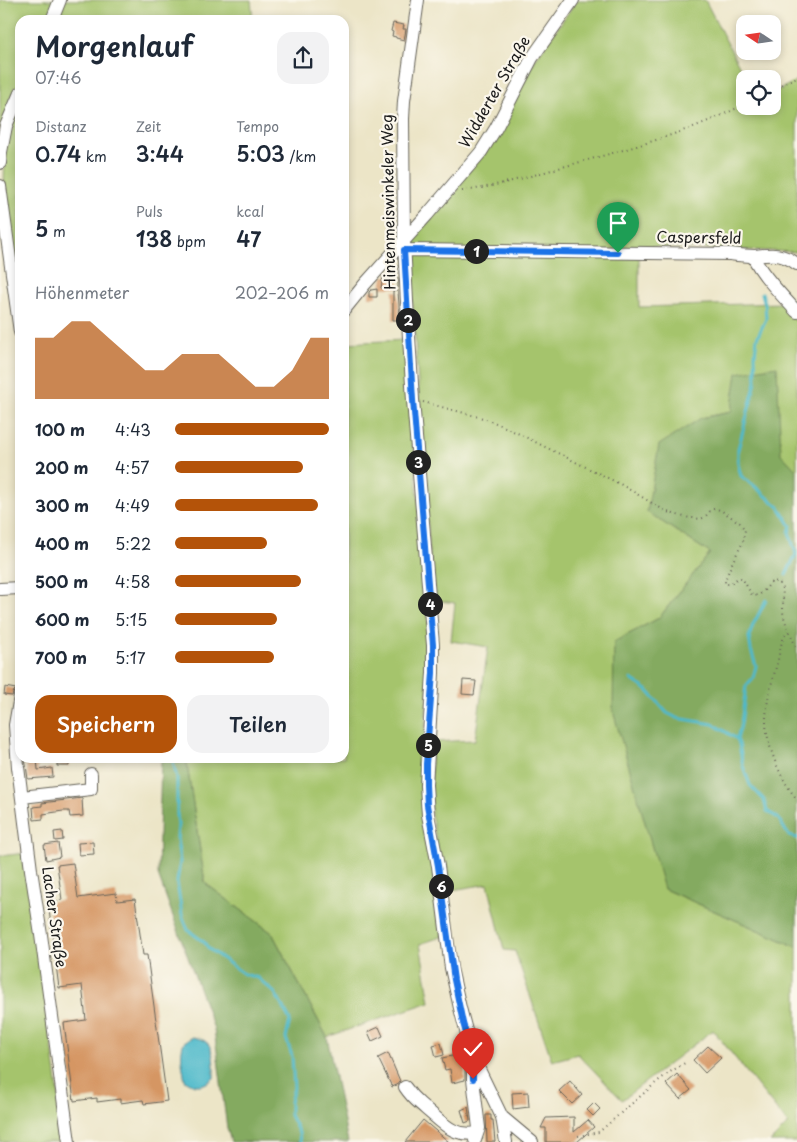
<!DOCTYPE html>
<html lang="de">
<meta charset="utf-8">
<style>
:root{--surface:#fff;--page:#f2f2f3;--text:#1f2937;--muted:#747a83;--accent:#b45309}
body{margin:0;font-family:"Playpen Sans",sans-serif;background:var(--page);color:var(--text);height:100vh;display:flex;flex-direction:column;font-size:19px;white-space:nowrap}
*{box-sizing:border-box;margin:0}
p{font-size:16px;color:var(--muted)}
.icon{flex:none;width:28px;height:28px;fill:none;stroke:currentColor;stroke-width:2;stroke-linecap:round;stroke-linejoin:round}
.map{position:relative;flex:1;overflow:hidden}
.panel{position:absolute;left:15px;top:15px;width:334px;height:748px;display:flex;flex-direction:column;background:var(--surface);border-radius:15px;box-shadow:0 2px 8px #0003}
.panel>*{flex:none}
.needle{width:32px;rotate:283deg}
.tools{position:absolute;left:736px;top:15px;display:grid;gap:10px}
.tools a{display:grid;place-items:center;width:45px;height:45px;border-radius:10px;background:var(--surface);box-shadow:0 2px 8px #0003;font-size:25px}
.pin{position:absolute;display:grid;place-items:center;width:42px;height:42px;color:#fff;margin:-51px -21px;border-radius:50% 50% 50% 0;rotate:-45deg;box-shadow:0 0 5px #0007}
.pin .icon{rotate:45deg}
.km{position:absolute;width:25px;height:25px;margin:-12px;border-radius:50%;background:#222;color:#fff;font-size:14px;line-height:25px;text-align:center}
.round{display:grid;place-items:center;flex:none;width:52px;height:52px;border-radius:15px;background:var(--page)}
.head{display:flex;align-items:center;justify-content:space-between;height:85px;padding:0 20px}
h1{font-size:28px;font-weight:600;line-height:38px}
.stats{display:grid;grid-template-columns:repeat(3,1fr);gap:8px;height:85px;padding:5px 20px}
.stats div{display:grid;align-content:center}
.stats b{font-size:21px;font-weight:600}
.stats small{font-size:14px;font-weight:400}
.stats p{font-size:14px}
.chart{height:140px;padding:10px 20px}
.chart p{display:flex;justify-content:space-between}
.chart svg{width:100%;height:90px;margin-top:5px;fill:var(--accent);opacity:.7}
.action{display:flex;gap:10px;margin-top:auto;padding:10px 20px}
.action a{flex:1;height:58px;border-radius:15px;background:var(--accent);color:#fff;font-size:20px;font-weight:600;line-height:58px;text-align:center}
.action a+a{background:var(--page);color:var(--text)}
ul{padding:0 20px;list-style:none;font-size:16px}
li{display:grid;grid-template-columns:80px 60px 1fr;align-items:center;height:38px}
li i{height:12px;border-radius:6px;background:var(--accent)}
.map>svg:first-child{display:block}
.green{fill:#a5c46c;stroke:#607044}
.forest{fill:#84aa60;stroke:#50633e}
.water{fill:#4eb9ca;stroke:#356a73}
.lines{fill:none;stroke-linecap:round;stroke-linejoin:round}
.stream{stroke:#4eb9ca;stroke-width:3}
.building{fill:#d59663}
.minor-casing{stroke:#656258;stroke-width:14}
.path{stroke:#656258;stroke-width:2;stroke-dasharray:1 4;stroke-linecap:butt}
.minor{stroke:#fff;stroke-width:12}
.route-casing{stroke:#fff;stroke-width:10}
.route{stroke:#1a73e8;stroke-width:6}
.labels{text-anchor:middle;stroke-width:4.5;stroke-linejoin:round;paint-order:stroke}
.street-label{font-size:15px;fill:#1c1c1c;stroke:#fbf7ec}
</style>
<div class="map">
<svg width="797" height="1142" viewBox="0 0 797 1142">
<rect width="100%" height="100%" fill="#fbf7ec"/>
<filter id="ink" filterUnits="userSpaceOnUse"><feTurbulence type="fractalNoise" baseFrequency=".02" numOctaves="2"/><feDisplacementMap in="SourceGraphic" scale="10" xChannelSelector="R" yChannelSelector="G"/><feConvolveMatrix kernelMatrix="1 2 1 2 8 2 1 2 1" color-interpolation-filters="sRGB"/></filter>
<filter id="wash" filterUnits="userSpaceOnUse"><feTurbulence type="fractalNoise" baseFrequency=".0096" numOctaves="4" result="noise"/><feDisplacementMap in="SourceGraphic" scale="20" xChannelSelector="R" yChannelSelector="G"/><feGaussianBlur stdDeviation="1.12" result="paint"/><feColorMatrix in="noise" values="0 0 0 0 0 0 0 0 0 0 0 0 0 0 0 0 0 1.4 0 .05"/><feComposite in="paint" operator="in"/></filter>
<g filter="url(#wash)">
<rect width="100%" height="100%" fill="#ece5c7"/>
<path class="green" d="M 0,0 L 56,0 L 47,20 L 20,20 L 20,83 L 0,129 Z
M 64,0 L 251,0 L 253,20 L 56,20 Z
M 577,0 L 705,0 L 746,79 L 745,79 L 745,106 L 772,106 L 773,93 L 797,80 L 797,252 L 639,246 L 639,307 L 783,303 L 797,318 L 797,472 L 731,412 L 701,418 L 647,512 L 710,553 L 659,618 L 614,642 L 664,889 L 797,947 L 797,1142 L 770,1142 L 788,1124 L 713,1030 L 622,1100 L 578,1054 L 552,1061 L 515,951 L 504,950 L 488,884 L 446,891 L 431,814 L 431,742 L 475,740 L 488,647 L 451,641 L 455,603 L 433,600 L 409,251 L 411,239 L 485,152 L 535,60 Z
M 20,101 L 20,303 L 4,184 L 5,149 Z
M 405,340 L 430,642 L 422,788 L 444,936 L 420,944 L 430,1002 L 327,1037 L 272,933 L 205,883 L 186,758 L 344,758 L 344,343 Z
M 26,853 L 65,1142 L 0,1142 L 0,856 Z"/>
<path class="forest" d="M 777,366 L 781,454 L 797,471 L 797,947 L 664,889 L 613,711 L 614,642 L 659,618 L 710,553 L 647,512 L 659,445 L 701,418 L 731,412 L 737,373 Z
M 161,758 L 186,758 L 205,883 L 272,933 L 327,1037 L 348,1142 L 231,1142 L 227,1128 L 214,1029 L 158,875 Z"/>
<path class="water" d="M 193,1037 C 197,1038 202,1039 205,1041 C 215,1047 214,1068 214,1078 C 204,1086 197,1088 185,1080 C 183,1068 179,1054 184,1042 Z"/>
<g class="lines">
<path class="stream" d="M 762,293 L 765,304 L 766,319 L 757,338 L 755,355 L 756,382 L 738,449 L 738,464 L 741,476 L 752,484 L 779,507 L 791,526 L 789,532 L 796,554 L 786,575
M 766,600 L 753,625 L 749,637 L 751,650 L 756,666 L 753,678 L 746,686 L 741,724 L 737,739 L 739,744 L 743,766 L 750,785 L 764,800 L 767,811 L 778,818 L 789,836 L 797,838
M 631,679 L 647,690 L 667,713 L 677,718 L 713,724 L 737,739
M 172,758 L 177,778 L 177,814 L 178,825 L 177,839 L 180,862 L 177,882 L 182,915 L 188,930 L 204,942 L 209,949 L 244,974 L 258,978 L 275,993 L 290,1020 L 286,1038 L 292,1056 L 294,1088 L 290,1102 L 290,1115 L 299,1133 L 300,1142"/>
</g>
<g id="blocks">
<path class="building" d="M 393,23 L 404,25 L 403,29 L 406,29 L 404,40 L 396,38 L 396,37 L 392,36 L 393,32 L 391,31 Z
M 383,276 L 398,277 L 398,288 L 381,288 Z
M 377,289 L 377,297 L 369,297 L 369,292 L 371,290 Z
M 393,291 L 398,291 L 400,320 L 393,320 Z
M 463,680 L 476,681 L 474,695 L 462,694 Z
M 5,687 L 16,689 L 14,691 L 12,696 L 4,695 Z
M 25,758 L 37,758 L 38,770 L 52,768 L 53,777 L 28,779 Z
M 57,758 L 69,758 L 69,766 L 57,766 Z
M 82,798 L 83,816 L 70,817 L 69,811 L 63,811 L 43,814 L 43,819 L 34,820 L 33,807 L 42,806 L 42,803 Z
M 62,831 L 63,840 L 55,841 L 54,832 Z
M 93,842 L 94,854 L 79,855 L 78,843 Z
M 58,843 L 60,857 L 46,860 L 44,845 Z
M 73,863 L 78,898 L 116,893 L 117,901 L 135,899 L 143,955 L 147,955 L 167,1101 L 144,1104 L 143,1100 L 120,1103 L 120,1099 L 97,1102 L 97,1098 L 74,1101 L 64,1023 L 86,1020 L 82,985 L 59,988 L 48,902 L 62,900 L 57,865 Z
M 379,1027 L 383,1036 L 372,1041 L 368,1032 Z
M 441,1043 L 444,1055 L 436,1057 L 433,1045 Z
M 708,1046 L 721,1058 L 705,1073 L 693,1060 Z
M 388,1053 L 400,1081 L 397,1085 L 392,1087 L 378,1058 Z
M 462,1054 L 465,1069 L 465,1080 L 452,1083 L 450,1069 L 445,1070 L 442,1058 Z
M 677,1074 L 691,1090 L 680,1099 L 666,1084 Z
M 570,1081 L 582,1095 L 572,1104 L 559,1091 Z
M 528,1092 L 529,1107 L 513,1109 L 512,1093 Z
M 594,1103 L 600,1109 L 593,1116 L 587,1110 Z
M 468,1107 L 470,1121 L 465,1123 L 461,1110 Z
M 486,1115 L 491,1115 L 491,1120 L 493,1120 L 495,1142 L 487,1142 Z
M 574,1117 L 574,1132 L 588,1120 L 594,1127 L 577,1142 L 546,1142 L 546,1128 L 541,1128 L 546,1118 Z
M 423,1120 L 449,1142 L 405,1142 Z"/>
</g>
</g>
<g filter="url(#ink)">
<use href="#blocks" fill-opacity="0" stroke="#656258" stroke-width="1"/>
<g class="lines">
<g class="minor-casing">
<path id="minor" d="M 418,0 L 404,101 L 403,119 L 404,241 L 408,322 L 413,400 L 433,645 L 433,673 L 426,785 L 428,815 L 438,866 L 451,968 L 460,1008 L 473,1057 L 502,1117 L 506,1142
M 52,20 L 60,0
M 0,163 L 1,152 L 6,126 L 20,93
M 0,186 L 20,332
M 404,250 L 730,254 C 738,255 747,256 755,256 C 773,254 782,253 797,264
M 753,256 C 760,273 784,298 797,312
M 344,310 L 365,284 L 427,215 L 481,152 L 496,128 L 532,58 L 573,0
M 0,589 L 20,588
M 20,696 L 15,725 L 18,767 L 31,870 L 41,935 L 69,1142
M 22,797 L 91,789 L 91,774
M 473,1059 L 473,1079 L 479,1128 L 475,1140
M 405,1087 C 413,1099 416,1100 426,1109 C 443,1123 453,1137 477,1133
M 502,1117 L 532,1142"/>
</g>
<path class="path" d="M 772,89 L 797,77
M 462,191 C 496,187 533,175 566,166 C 627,149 689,133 745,104
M 423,402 L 483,418 L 501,425 L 620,484 L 667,512 L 684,517 L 701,519 L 705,517 L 712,509 L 717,509 L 722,511 L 740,523 L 745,530 L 743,542 L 733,561 L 725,580 L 725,584 L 730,584 L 738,578 L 742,578 L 752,595 C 762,598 766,586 773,581 C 776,582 778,582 780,584 C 784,589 783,605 783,612 C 785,625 792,637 797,649
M 789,631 C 780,639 780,653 777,664 C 772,682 766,701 766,721 C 766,745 781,781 797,799
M 578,1136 L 599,1132 L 658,1081 L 670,1072 L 685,1063"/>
<use href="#minor" class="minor"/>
</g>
</g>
<g class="lines" filter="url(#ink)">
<g class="route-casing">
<path id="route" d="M 473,1079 L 473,1057 L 463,1023 L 454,980 L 438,866 L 427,805 L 426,785 L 426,764 L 433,673 L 433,645 L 413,400 L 404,250 L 618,253"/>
</g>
<use href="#route" class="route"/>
</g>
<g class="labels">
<g class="street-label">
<text transform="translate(495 92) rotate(-60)" y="5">Widderter Straße</text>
<text transform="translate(389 202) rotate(-91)" y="5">Hintenmeiswinkeler Weg</text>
<text transform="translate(699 238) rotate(1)" y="5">Caspersfeld</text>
<text transform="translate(54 917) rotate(82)" y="5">Lacher Straße</text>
</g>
</g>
</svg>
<div class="tools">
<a><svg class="needle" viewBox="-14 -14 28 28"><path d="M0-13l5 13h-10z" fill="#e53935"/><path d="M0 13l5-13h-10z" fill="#747a83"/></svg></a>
<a><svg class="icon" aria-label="locate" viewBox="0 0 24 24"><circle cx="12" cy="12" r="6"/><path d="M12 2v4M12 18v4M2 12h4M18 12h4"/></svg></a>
</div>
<div class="pin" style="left:618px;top:253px;background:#1e9e55"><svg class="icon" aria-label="arrive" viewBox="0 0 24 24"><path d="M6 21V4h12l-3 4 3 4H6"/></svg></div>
<div class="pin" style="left:473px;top:1079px;background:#d93025"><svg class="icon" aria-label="check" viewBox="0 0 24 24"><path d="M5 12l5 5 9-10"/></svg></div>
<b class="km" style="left:476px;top:251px">1</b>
<b class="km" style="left:408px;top:320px">2</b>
<b class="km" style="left:418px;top:462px">3</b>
<b class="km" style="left:430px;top:604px">4</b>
<b class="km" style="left:428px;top:745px">5</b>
<b class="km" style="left:441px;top:886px">6</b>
<section class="panel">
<div class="head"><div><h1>Morgenlauf</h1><p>07:46</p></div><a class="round"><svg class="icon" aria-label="share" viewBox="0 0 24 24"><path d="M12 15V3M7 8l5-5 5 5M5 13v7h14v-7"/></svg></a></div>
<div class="stats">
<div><p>Distanz</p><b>0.74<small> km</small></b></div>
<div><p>Zeit</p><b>3:44</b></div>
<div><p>Tempo</p><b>5:03<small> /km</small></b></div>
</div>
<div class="stats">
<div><b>5<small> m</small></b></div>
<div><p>Puls</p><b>138<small> bpm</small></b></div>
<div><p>kcal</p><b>47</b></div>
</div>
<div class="chart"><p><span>Höhenmeter</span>202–206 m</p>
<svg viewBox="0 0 160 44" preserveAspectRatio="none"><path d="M0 44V14L10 14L20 6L30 6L40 14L50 22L60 30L70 30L80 22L90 22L100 22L110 30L120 38L130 38L140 30L150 14L160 14V44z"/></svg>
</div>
<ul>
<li><b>100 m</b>4:43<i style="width:100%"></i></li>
<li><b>200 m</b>4:57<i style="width:83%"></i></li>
<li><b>300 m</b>4:49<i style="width:93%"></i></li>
<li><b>400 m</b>5:22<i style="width:60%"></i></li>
<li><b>500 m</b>4:58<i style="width:82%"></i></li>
<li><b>600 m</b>5:15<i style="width:66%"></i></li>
<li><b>700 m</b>5:17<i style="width:64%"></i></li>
</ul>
<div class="action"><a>Speichern</a><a>Teilen</a></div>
</section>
</div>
